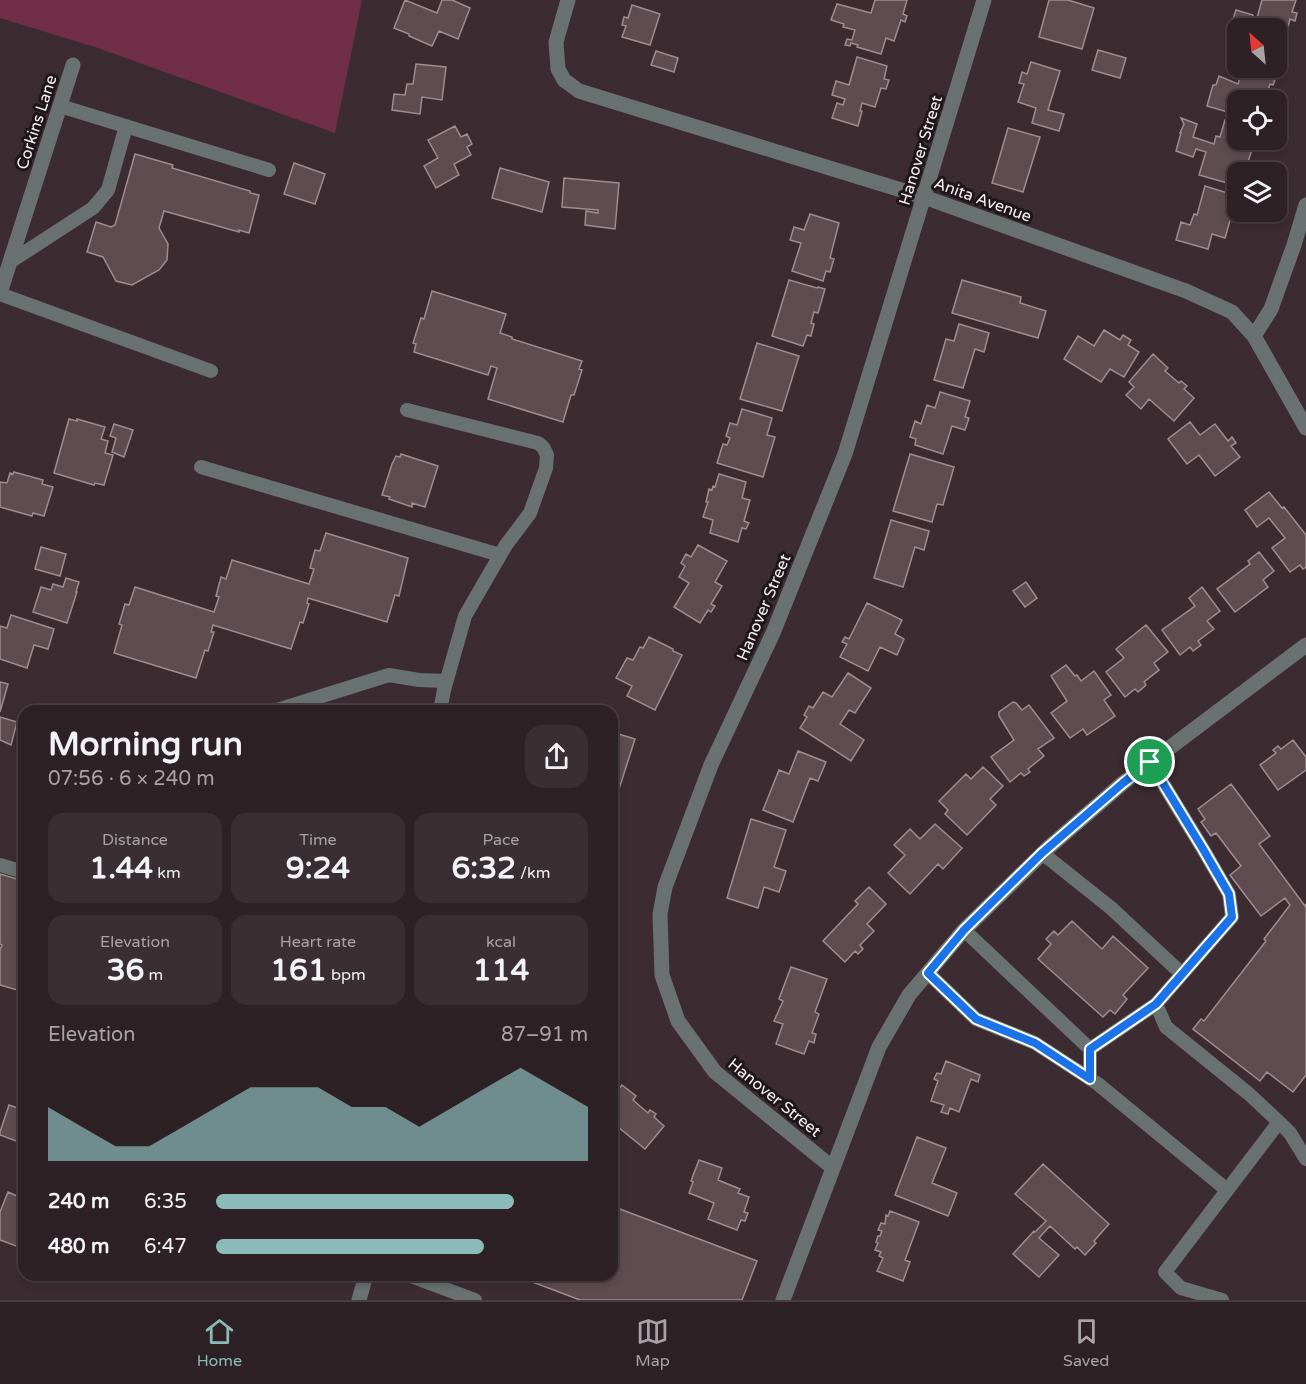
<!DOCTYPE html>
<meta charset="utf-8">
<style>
:root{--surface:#2d2125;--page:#392e32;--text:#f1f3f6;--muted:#a7a3a7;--line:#483e42;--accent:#8bbbb9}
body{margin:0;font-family:"Varela Round",sans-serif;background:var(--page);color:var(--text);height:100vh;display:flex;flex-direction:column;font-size:22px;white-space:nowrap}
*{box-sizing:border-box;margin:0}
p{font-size:20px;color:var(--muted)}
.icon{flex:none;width:33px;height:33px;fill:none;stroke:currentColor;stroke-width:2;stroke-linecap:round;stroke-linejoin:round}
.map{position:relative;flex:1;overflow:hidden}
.panel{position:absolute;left:18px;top:705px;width:600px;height:576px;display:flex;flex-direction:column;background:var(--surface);border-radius:18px;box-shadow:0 3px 9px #0003,0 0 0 2px var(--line)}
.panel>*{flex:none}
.needle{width:39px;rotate:333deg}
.tools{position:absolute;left:1227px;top:18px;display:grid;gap:12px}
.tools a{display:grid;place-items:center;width:60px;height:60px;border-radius:12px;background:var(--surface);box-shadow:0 3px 9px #0003,0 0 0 2px var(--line);font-size:30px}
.pin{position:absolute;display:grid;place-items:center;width:51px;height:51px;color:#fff;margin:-26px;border:3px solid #fff;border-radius:50%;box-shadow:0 2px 6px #0007}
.round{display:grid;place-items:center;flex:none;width:63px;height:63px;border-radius:18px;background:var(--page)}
.headline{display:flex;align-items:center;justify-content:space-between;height:102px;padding:0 30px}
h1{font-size:33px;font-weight:700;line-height:45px}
.figures{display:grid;grid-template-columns:repeat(3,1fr);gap:9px;height:102px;padding:6px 30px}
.figures div{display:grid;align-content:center;border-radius:15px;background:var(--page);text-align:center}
.figures b{font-size:30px;font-weight:700}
.figures small{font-size:16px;font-weight:400}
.figures p{font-size:16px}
.chart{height:168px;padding:12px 30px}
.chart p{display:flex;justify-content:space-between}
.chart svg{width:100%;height:108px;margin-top:6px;fill:var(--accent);opacity:.7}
ul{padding:0 30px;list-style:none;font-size:20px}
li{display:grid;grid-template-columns:96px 72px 1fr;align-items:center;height:45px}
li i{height:15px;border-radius:8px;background:var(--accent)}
.tab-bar{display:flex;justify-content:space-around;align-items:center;height:84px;border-top:2px solid var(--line);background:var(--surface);font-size:16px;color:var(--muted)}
.tab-bar a{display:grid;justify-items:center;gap:3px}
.tab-bar .on{color:var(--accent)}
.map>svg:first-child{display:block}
.green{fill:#712e47}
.building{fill:#5e4c51;stroke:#9f8c91;stroke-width:1.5}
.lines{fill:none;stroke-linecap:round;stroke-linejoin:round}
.lane{stroke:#697270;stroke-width:14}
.street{stroke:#697270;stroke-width:15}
.route-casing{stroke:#fff;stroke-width:12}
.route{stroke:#1a73e8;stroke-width:8}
.labels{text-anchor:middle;stroke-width:6;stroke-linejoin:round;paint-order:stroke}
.street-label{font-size:16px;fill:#fbf0f3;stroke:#1e1719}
</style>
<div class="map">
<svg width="1306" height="1300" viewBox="0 0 1306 1300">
<rect width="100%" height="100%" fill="#3c2c31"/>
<path class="green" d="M 0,0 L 362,0 L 335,133 L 98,48 L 0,18 Z"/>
<path class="building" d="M 405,0 L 437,13 L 442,0 L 452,0 L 470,8 L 458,39 L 439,31 L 432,46 L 409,36 L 409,34 L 394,28 Z
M 875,0 L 907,0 L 903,14 L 907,16 L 905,22 L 901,20 L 894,41 L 886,38 L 881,54 L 857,47 L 858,45 L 851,43 L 850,46 L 845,45 L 847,39 L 852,40 L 855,30 L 843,27 L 844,24 L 831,20 L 837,4 L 871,13 Z
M 1049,0 L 1068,0 L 1094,8 L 1082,49 L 1039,37 Z
M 1262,0 L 1296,0 L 1292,12 L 1297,13 L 1295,21 L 1290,19 L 1285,39 L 1276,36 L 1276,28 L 1238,28 L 1239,24 L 1232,22 L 1236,10 L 1253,15 L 1253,17 L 1257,18 Z
M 632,5 L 660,14 L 650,45 L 622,37 L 626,26 L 622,25 L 624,17 L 628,18 Z
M 1098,50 L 1126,58 L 1120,78 L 1092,70 Z
M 656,51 L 678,58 L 674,72 L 651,65 Z
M 857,57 L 887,66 L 884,79 L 889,80 L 886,89 L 881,88 L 875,107 L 862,103 L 860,111 L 862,111 L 858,126 L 832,118 L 837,103 L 843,105 L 845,99 L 832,95 L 836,81 L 849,85 Z
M 1031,62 L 1060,71 L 1048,110 L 1064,114 L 1059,131 L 1032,123 L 1036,108 L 1018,102 L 1024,84 L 1019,83 L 1022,72 L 1027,74 Z
M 416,64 L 446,67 L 442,100 L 422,97 L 420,114 L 392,110 L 394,94 L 405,95 L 407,84 L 413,84 Z
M 1243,68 L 1275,68 L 1271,79 L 1275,80 L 1273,85 L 1270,84 L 1265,100 L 1238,100 L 1238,115 L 1207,106 L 1213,85 L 1216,85 L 1219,76 L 1238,84 Z
M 1181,118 L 1197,124 L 1193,137 L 1214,144 L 1216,136 L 1220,137 L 1225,120 L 1238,124 L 1238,140 L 1255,140 L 1246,168 L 1249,169 L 1248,172 L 1238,172 L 1238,186 L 1199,175 L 1206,152 L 1196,149 L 1193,157 L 1176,151 L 1181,133 L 1180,133 L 1184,124 Z
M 455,126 L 461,137 L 467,134 L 472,144 L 467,147 L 471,155 L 454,164 L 459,175 L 436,188 L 424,166 L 438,158 L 428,140 Z
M 1008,128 L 1040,137 L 1023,192 L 992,183 Z
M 135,154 L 173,165 L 172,168 L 250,191 L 250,193 L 259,195 L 249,233 L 239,230 L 239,232 L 164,211 L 159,228 L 168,244 L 167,260 L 159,270 L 132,285 L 116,281 L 103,257 L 87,252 L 96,222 L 111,227 L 115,225 Z
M 294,163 L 325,174 L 315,204 L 284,194 Z
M 500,168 L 549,182 L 542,212 L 492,198 Z
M 564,178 L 619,183 L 615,229 L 585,225 L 586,211 L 598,213 L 598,210 L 562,207 Z
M 1205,186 L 1237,196 L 1225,238 L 1212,234 L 1208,249 L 1176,240 L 1181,222 L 1190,225 L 1194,214 L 1197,215 Z
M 810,214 L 839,223 L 830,258 L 834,259 L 830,272 L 826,271 L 823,281 L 792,271 L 801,243 L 790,240 L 794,227 L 804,230 Z
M 789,280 L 817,288 L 818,287 L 825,289 L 818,313 L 814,312 L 811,323 L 814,324 L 811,336 L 807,335 L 803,346 L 772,336 Z
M 962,280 L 1021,297 L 1020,303 L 1046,311 L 1038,338 L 952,313 Z
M 432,291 L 506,314 L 500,333 L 512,337 L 512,339 L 582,361 L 579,369 L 582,370 L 574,395 L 571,395 L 563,422 L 488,399 L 497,368 L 491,366 L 488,375 L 414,352 L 416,344 L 413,343 L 421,318 L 424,319 Z
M 959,324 L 989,333 L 984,352 L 975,349 L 963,388 L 934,380 L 946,339 L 954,341 Z
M 1104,330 L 1120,340 L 1123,335 L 1131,340 L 1128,345 L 1139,352 L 1124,377 L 1110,369 L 1101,382 L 1064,359 L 1078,336 L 1094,346 Z
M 757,343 L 799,356 L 782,411 L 740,399 Z
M 1153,354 L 1168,368 L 1165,371 L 1179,383 L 1181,381 L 1187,386 L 1184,389 L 1194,398 L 1174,421 L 1149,399 L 1141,409 L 1126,395 L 1134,387 L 1129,382 Z
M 940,392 L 970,401 L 965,417 L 969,418 L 965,430 L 952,426 L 943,454 L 915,445 L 916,439 L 910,437 L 915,421 L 921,424 L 927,405 L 935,408 Z
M 742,409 L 772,418 L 767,435 L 775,437 L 763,477 L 717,463 L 723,444 L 727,445 L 730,438 L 726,436 L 730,423 L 737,425 Z
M 69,419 L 77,421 L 77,419 L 105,427 L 101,439 L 108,441 L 105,453 L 113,455 L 104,485 L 95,483 L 94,485 L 54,473 Z
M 1190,422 L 1200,435 L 1215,424 L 1228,441 L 1232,437 L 1236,443 L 1231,446 L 1240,457 L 1215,476 L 1199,455 L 1187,464 L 1168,439 Z
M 114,424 L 133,430 L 124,457 L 112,452 L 116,438 L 110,436 Z
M 401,454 L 438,466 L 425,507 L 412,503 L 412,507 L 389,499 L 390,497 L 382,495 L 392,464 L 396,456 L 400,457 Z
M 910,454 L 954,467 L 943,505 L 937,504 L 932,522 L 893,511 Z
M 14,472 L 43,480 L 42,484 L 53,487 L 44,516 L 33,513 L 32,516 L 0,507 L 0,482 L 7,483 L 10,473 L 13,474 Z
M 719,474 L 746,482 L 742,498 L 750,500 L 744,521 L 749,523 L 746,529 L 742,528 L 738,542 L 710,533 L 713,520 L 703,517 L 708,502 L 706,502 L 709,489 L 712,490 L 713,486 L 715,487 Z
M 1269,492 L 1282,508 L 1284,507 L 1306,535 L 1306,567 L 1303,569 L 1300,565 L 1290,572 L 1272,548 L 1285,538 L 1269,518 L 1257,527 L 1245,510 Z
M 891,520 L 929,531 L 924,550 L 915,547 L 903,587 L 874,578 Z
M 326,533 L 408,558 L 399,596 L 395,595 L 387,622 L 308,598 L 307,603 L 309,604 L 303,623 L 300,622 L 291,649 L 213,625 L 211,632 L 214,632 L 208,651 L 205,650 L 196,678 L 114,653 L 122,625 L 119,624 L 125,604 L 129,605 L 135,587 L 214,612 L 219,597 L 216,596 L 221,577 L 226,579 L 232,560 L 309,584 L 314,569 L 310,568 L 315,550 L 320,551 Z
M 698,545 L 727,561 L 715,582 L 722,586 L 711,604 L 715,606 L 711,612 L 708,610 L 700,623 L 674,607 L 689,583 L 679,577 L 685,566 L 681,563 L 686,554 L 691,557 Z
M 41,547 L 66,554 L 60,576 L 35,569 Z
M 1259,552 L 1274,571 L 1263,580 L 1268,587 L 1235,612 L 1217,589 L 1250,564 L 1248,561 Z
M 66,578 L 79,582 L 76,592 L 77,592 L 67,623 L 33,612 L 41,587 L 51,590 L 53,584 L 63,587 Z
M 1026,582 L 1037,598 L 1025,607 L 1013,591 Z
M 1202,587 L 1220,611 L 1207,621 L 1214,629 L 1198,641 L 1201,645 L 1193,651 L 1190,647 L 1180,655 L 1162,630 L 1195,606 L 1189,598 Z
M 867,603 L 902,620 L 895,634 L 904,639 L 897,655 L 880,647 L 868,671 L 840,657 L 847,644 L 842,642 L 845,637 L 849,639 Z
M 11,615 L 54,629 L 48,649 L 34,645 L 27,668 L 0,659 L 0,626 L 7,628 Z
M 1146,625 L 1168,652 L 1154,663 L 1159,670 L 1144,682 L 1146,685 L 1138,692 L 1135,689 L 1125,697 L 1106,672 L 1124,658 L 1116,649 Z
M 649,637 L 673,649 L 673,651 L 682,655 L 655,710 L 627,696 L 632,686 L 616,678 L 627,658 L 633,660 L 640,647 L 643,648 Z
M 1066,665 L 1075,676 L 1077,675 L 1081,681 L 1094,671 L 1111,695 L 1104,700 L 1115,716 L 1087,735 L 1083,729 L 1070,738 L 1051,713 L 1067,701 L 1051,676 Z
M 848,673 L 871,688 L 855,713 L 849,710 L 840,724 L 864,740 L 851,761 L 800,728 L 807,717 L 804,715 L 809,706 L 813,708 L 823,692 L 832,697 Z
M 0,682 L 8,684 L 0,712 Z
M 1013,702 L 1016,703 L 1022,710 L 1029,705 L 1054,738 L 1038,749 L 1044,756 L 1028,769 L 1030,772 L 1024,776 L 1021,773 L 1010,782 L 991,757 L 1014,740 L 999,716 L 999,712 Z
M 376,706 L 378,711 L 360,711 Z
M 0,717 L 17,722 L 11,745 L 0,740 Z
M 612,732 L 635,739 L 613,808 L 612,808 Z
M 1293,740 L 1306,757 L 1306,770 L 1278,790 L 1260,765 L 1276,753 L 1273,750 L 1278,746 L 1281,749 Z
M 798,751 L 826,762 L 818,781 L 810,778 L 793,822 L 763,810 L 779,770 L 789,774 Z
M 983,767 L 1003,786 L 990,799 L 996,805 L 967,835 L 945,814 L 948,810 L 939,801 L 966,774 L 971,779 Z
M 1231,784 L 1270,836 L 1259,844 L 1305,906 L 1306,904 L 1306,1075 L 1293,1092 L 1267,1072 L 1260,1081 L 1193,1029 L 1201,1019 L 1204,1021 L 1266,941 L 1264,939 L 1290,905 L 1285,898 L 1261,916 L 1230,875 L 1241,866 L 1216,833 L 1211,836 L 1201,822 L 1205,819 L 1198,809 Z
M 751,819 L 786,830 L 774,867 L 786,871 L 779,892 L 764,887 L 758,908 L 727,898 Z
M 935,824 L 962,848 L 943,869 L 938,864 L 910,894 L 888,873 L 905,855 L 894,845 L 910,829 L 920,839 Z
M 0,874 L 24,881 L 24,992 L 0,985 L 0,950 L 2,945 L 0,944 Z
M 869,887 L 886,904 L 867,924 L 874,931 L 860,945 L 863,949 L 858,954 L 855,951 L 845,962 L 823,941 L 858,904 L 855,901 Z
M 1072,921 L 1102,949 L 1113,936 L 1148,968 L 1123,995 L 1127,999 L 1115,1014 L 1110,1010 L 1103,1017 L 1038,959 L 1051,944 L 1046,939 L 1054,931 L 1058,935 Z
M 791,967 L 827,979 L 815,1012 L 819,1014 L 812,1033 L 816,1034 L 814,1043 L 809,1041 L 804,1054 L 776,1044 L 783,1024 L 774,1021 L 783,1001 L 779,999 Z
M 612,1041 L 618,1052 L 612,1056 Z
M 946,1061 L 980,1075 L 978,1082 L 971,1079 L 959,1112 L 950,1108 L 948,1114 L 941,1112 L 944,1105 L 931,1101 L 938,1081 L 934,1079 L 937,1073 L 941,1074 Z
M 622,1085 L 636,1096 L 633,1100 L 648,1113 L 650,1110 L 656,1114 L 654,1117 L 664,1126 L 645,1149 L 613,1123 L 612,1125 L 612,1097 Z
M 9,1105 L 24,1110 L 24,1144 L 0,1135 L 0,1132 Z
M 917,1137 L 946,1148 L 932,1183 L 957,1193 L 948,1216 L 895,1195 Z
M 699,1160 L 722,1168 L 718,1180 L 740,1189 L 738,1193 L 749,1197 L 744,1212 L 748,1213 L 745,1221 L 741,1220 L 737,1230 L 708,1219 L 714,1203 L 689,1193 L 693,1182 L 691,1181 Z
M 1043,1164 L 1109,1224 L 1094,1241 L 1096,1243 L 1085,1255 L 1077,1247 L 1075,1249 L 1050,1226 L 1039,1238 L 1059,1255 L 1039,1277 L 1013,1254 L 1034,1231 L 1035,1232 L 1046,1221 L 1015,1194 Z
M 8,1192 L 24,1199 L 20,1208 L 24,1210 L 24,1249 L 0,1240 L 0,1212 Z
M 612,1206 L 757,1261 L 742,1300 L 580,1300 L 514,1275 L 612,1275 Z
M 890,1211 L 919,1222 L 905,1260 L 910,1262 L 903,1281 L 877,1271 L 883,1258 L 879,1256 L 881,1252 L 875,1250 L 878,1243 L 876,1242 L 878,1236 L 880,1236 L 882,1231 L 878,1230 L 881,1223 L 885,1224 L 886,1215 L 888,1216 Z"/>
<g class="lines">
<path class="lane" d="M 60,106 L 269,170
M 10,262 L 93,208 L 108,190 L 126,126
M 0,294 L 211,371
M 407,410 L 538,443 L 543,447 L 547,455 L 546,468 L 530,513 L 506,545 L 465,616 L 444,690 L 440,711
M 201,467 L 500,555
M 274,711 L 389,675 L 419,680 L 446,681
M 1150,762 L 1203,849 L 1229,894 L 1232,917 L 1156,1004 L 1166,1027 L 1249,1094 L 1279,1122 L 1290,1133 L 1306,1159
M 1042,853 L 1111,908 L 1182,974
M 0,865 L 24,872
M 964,930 L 1090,1049 L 1090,1079
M 928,973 L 976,1019 L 1035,1043 L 1098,1084 L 1227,1190
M 1090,1049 L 1156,1004
M 408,1275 L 475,1300
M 1222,1300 L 1181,1288 L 1165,1272 L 1279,1122"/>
<path class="street" d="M 568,0 L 556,42 L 558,69 L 564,80 L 579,91 L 924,197 L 1186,291 L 1232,312 L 1254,336 L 1306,428
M 0,293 L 73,65
M 1254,336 L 1271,309 L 1294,245 L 1306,205
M 833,1168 L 715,1072 L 678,1021 L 662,975 L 660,914 L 665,887 L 711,765 L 773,633 L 845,454 L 984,0
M 359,1300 L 366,1275
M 783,1300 L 879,1047 L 909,995 L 964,930 L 1048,848 L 1123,783 L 1306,645"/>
</g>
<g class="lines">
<g class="route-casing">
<path id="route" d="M 1150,762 L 1203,849 L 1229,894 L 1232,917 L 1156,1004 L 1090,1049 L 1090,1079 L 1035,1043 L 976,1019 L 928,973 L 964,930 L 1042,853 L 1123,783 Z"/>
</g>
<use href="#route" class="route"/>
</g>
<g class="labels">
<g class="street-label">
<text transform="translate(36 122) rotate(-72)" y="6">Corkins Lane</text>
<text transform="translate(920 150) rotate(-73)" y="6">Hanover Street</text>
<text transform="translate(983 199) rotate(20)" y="6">Anita Avenue</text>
<text transform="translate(763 607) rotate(-67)" y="6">Hanover Street</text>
<text transform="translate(775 1097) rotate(39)" y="6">Hanover Street</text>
</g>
</g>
</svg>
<div class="tools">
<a><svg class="needle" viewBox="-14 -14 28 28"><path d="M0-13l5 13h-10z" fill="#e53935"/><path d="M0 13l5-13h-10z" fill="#a7a3a7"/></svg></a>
<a><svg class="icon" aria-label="locate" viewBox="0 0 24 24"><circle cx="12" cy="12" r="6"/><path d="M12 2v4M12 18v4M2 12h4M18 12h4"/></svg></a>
<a><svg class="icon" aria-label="layers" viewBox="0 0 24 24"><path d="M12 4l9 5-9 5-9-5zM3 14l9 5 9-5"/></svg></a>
</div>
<div class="pin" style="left:1150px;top:762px;background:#1e9e55"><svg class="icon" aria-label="arrive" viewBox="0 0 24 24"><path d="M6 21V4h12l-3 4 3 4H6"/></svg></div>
<section class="panel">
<div class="headline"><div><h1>Morning run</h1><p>07:56 · 6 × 240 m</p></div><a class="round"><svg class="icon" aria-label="share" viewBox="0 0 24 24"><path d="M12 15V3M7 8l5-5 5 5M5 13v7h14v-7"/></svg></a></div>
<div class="figures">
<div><p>Distance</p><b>1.44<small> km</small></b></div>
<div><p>Time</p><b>9:24</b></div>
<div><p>Pace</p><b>6:32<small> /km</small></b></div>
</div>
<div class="figures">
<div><p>Elevation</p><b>36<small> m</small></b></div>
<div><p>Heart rate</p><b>161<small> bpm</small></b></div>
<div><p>kcal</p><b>114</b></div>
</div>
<div class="chart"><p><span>Elevation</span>87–91 m</p>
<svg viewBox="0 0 160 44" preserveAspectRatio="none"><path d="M0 44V22L10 30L20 38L30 38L40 30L50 22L60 14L70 14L80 14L90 22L100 22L110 30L120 22L130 14L140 6L150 14L160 22V44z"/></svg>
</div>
<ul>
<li><b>240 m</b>6:35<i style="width:80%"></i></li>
<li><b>480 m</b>6:47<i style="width:72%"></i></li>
</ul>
</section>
</div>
<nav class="tab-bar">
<a class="on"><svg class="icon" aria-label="home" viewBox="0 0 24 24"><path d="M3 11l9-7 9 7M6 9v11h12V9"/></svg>Home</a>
<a><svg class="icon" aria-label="map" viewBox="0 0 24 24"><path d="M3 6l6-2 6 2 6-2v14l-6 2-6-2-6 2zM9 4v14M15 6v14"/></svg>Map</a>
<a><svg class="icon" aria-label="saved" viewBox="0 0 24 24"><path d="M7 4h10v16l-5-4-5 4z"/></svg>Saved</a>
</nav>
